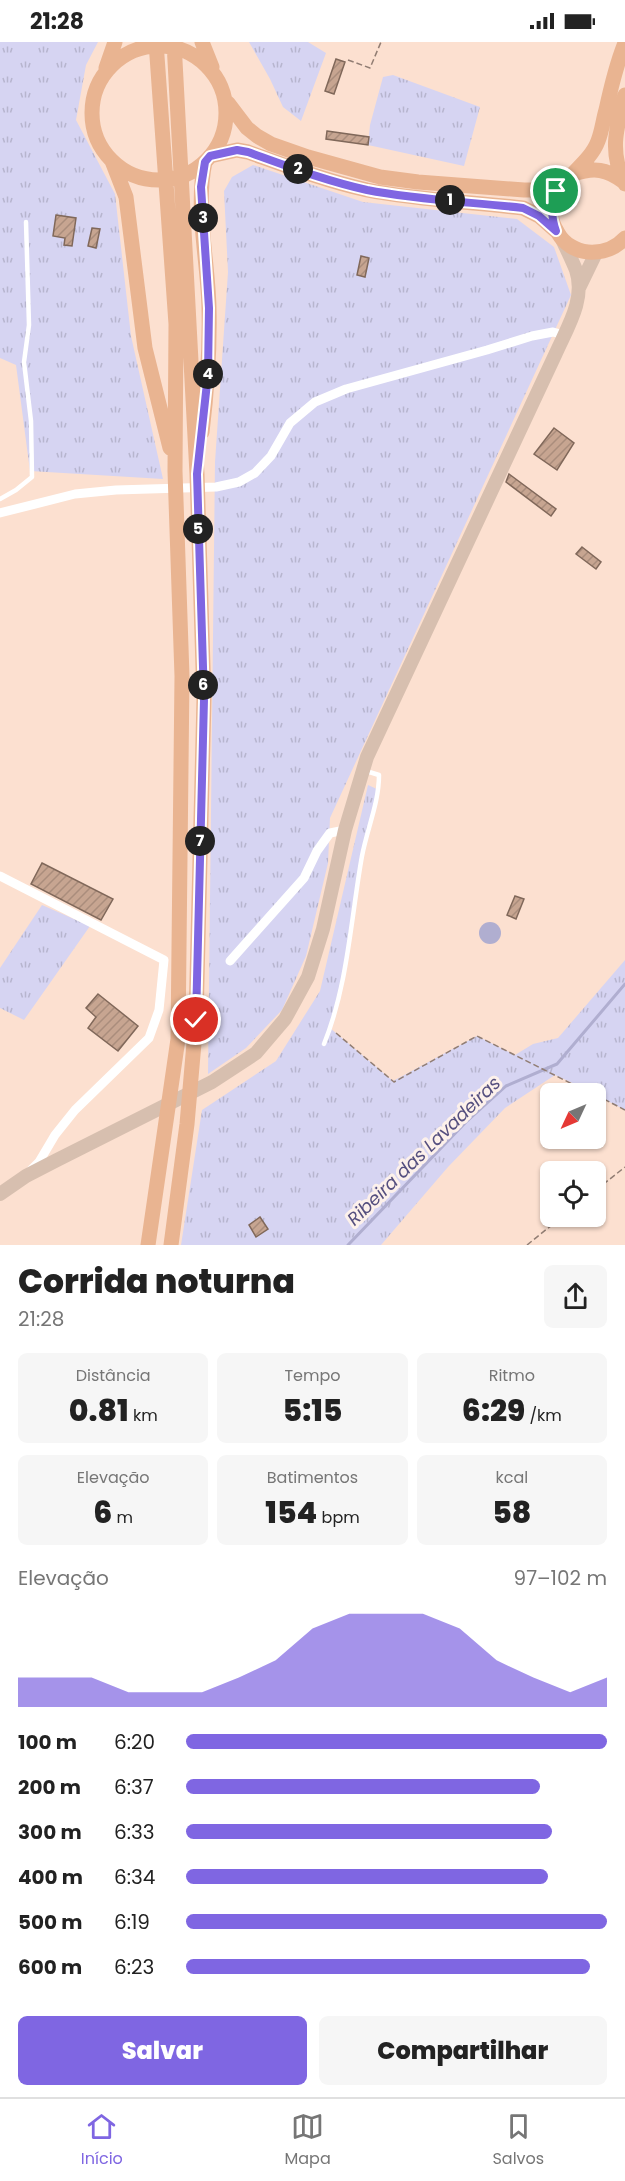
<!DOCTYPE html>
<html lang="pt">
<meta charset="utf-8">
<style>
:root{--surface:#fff;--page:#f6f6f6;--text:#222;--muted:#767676;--line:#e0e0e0;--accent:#7f66e2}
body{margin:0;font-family:Poppins,sans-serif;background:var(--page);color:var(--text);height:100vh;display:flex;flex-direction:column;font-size:22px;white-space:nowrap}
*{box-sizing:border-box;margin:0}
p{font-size:20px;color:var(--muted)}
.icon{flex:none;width:33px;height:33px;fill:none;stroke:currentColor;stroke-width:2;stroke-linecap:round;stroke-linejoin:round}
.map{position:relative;height:1203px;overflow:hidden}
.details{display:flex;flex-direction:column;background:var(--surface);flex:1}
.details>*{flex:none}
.needle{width:39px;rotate:226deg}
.fabs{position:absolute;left:540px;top:1041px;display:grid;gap:12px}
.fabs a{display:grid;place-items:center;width:66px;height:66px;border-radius:9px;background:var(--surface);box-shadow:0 2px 4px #0004;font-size:30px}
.pin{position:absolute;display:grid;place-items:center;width:51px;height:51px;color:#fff;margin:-26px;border:3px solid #fff;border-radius:50%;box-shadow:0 2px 6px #0007}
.km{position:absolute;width:30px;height:30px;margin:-15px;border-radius:50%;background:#222;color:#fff;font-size:16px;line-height:30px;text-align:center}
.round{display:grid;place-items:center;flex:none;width:63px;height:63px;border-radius:9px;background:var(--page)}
.head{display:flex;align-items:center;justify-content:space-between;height:102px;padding:0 18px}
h1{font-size:33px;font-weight:800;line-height:45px}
.figures{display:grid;grid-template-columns:repeat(3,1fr);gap:9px;height:102px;padding:6px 18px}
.figures div{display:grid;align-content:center;border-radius:9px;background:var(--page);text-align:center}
.figures b{font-size:30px;font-weight:800}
.figures small{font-size:16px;font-weight:400}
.figures p{font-size:16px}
.chart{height:168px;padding:12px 18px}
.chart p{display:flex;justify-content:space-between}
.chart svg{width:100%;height:108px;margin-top:6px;fill:var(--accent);opacity:.7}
.action{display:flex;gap:12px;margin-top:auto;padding:12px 18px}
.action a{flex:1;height:69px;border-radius:9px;background:var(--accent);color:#fff;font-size:24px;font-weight:800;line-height:69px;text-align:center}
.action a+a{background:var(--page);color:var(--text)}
ul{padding:0 18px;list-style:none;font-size:20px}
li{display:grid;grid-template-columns:96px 72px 1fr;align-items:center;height:45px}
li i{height:15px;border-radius:8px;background:var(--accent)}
.status{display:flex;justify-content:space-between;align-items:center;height:42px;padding:0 30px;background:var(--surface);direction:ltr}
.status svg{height:16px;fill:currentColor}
.menu{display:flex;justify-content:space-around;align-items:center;height:84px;border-top:2px solid var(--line);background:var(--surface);font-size:16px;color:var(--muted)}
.menu a{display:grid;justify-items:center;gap:3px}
.menu .active{color:var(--accent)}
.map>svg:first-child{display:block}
.grass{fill:url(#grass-tufts)}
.water{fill:#b0aed0}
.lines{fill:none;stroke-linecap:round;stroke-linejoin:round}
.stream{stroke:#b0aed0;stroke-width:3}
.building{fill:url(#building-hatch);stroke:#80685a;stroke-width:1.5}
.path{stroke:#917d73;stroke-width:1.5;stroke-dasharray:6 3;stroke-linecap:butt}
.lane{stroke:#fff;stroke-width:4.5}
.street{stroke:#fff;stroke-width:9}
.secondary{stroke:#d7bfaf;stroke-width:14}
.primary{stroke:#e9b491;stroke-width:15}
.route-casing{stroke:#fff;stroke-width:12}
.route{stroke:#7f66e2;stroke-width:8}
.labels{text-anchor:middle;stroke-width:6;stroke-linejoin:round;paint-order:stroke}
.water-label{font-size:18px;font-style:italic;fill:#554f7f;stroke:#fdf1eb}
</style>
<div class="status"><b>21:28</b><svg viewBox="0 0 49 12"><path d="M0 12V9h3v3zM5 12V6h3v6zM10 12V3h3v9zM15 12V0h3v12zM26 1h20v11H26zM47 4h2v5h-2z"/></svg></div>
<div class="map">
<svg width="625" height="1203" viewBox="0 0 625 1203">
<defs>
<pattern id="grass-tufts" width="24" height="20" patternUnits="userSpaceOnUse" patternTransform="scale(1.5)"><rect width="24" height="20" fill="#d6d4f2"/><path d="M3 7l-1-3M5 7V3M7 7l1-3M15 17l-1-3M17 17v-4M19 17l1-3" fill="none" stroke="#b7b5ce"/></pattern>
<pattern id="building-hatch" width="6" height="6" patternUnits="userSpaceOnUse" patternTransform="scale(1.5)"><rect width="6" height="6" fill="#c7a591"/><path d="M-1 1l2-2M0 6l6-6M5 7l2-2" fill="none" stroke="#aa8d7c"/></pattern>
</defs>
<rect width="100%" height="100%" fill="#fce0d0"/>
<path class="grass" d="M 0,0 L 98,0 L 86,23 L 76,78 L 115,152 L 131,294 L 163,437 L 30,429 L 16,323 L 0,316 Z
M 249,0 L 308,0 L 326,11 L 301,79 L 283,65 L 270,37 Z
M 393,33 L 480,65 L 464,124 L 368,103 L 370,83 L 383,35 Z
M 253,123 L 363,160 L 517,177 L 554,205 L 571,253 L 330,776 L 328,821 L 306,914 L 282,968 L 246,1006 L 208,1032 L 215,420 L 228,230 L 224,149 L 232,135 Z
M 368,743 L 379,748 L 363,812 L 344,925 L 330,986 L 393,1039 L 477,994 L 515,1013 L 533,1002 L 558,996 L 625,918 L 625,1068 L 596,1053 L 596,1052 L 555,1033 L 505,1066 L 448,1125 L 381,1203 L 181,1203 L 202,1068 L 276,1019 L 320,949 Z
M 42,863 L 90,884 L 24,978 L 0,966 L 0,926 Z"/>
<path class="water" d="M479 891a11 11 0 1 1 22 0a11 11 0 1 1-22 0Z"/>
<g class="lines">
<path class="stream" d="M 348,1203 L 466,1080 L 506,1044 L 557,1022 L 625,942"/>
</g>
<path class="building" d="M 336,17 L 345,20 L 334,52 L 325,49 Z
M 327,89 L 369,95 L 368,103 L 326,97 Z
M 56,173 L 76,176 L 72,204 L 64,203 L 65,196 L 53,194 Z
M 92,186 L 100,187 L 96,206 L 88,204 Z
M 361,214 L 369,216 L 365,235 L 357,233 Z
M 554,386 L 574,401 L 557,428 L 534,412 Z
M 509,432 L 556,467 L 551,474 L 506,440 Z
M 582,505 L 601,520 L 596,527 L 576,512 Z
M 42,821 L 113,857 L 101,878 L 31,842 Z
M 515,854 L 524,857 L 516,877 L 507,873 Z
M 98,952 L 138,984 L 118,1009 L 88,986 L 96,975 L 86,966 Z
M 260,1175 L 268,1187 L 256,1195 L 249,1183 Z"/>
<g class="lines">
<path class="path" d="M 348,18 L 370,26 L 381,0
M 336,991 L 394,1040 L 477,994 L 592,1052
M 596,1053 L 625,1068
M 596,1148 L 625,1125
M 527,1203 L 563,1174"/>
<path class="lane" d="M 0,457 L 16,448 L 32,435 L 31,379 L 24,320 L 29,283 L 26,180
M 324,1002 C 348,943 351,875 362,814 C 367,787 379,761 379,733 L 366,729"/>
<path class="street" d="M 0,471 L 75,452 L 116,448 L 216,445 L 239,440 L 255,431 L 271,414 L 290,381 L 315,360 L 346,347 L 487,308 L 532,294 L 553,290 L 564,293
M 0,834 L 164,918 L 159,968 L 149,996 L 75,1068 L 55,1093 L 39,1120 L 31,1128
M 230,919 L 304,836 L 317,809 L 330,791 L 345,788"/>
<path class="secondary" d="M 579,246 L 596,211
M 0,1152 L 26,1134 L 57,1118 L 212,1040 L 256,1011 L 285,977 L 308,935 L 323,887 L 345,788 L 367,715 L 556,311 C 567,286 586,257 576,228 C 572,218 567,208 562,197"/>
<path class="primary" d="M 202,0 L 212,25
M 625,1 C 616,23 611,45 606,68 C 603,78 602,89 598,99 C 586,132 531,149 558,191 C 564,202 576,209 588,210 C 603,211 615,207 625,196
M92 71a67 67 0 1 1 134 0a67 67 0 1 1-134 0Z
M 106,26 L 115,0
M 625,53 C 616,87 609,110 625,142
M 228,61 L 247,86 L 257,94 L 271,102 L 308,115 L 380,135 L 418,140 L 524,148 L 540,148 L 564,138
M 210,114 L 237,108 L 248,110 C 287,124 326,139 367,148 C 418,158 471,160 523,166 L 539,174 L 556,189
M 112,119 L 126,155 L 145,306 L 170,406
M 574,132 C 594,125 607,127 624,140
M 202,390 C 207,349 210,308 209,266 C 208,218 195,167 205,120
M 148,1203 L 178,997 L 182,634 L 175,429 L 176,282 L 156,0
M 171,1203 L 187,1082 L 196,978 L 204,657 L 197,432 L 174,0"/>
</g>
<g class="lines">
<g class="route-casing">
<path id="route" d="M 196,978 L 204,657 L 197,432 L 208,332 L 209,266 L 201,145 L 205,120 L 210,114 L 237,108 L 248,110 C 287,124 326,139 367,148 C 418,158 471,160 523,166 L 539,174 L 556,189 C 551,175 551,164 556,149"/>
</g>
<use href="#route" class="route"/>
</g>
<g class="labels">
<g class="water-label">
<text transform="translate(424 1109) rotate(-44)" y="6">Ribeira das Lavadeiras</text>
</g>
</g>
</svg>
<div class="fabs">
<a><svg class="needle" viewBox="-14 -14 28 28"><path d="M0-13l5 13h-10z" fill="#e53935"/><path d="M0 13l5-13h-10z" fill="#767676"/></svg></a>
<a><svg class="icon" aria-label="locate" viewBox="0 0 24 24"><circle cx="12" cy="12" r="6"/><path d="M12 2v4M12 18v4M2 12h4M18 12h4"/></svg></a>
</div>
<div class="pin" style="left:556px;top:149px;background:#1e9e55"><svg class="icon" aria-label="arrive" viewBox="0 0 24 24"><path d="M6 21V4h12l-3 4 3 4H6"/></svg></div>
<div class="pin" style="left:196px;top:978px;background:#d93025"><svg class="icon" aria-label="check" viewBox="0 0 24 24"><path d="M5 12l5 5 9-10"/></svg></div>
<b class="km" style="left:450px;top:158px">1</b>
<b class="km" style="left:298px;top:127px">2</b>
<b class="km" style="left:203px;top:176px">3</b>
<b class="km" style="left:208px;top:332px">4</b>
<b class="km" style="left:198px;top:487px">5</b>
<b class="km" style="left:203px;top:643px">6</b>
<b class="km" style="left:200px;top:799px">7</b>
</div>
<section class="details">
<div class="head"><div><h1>Corrida noturna</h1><p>21:28</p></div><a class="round"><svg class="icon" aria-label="share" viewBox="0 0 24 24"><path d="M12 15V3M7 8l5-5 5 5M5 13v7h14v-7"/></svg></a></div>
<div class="figures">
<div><p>Distância</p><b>0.81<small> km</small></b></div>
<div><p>Tempo</p><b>5:15</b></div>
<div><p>Ritmo</p><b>6:29<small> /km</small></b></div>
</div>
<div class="figures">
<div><p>Elevação</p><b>6<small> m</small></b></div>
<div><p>Batimentos</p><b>154<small> bpm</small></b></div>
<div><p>kcal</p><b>58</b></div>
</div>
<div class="chart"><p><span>Elevação</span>97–102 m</p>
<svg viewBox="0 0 160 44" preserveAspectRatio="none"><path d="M0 44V32L10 32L20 32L30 38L40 38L50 38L60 32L70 25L80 12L90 6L100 6L110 6L120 12L130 25L140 32L150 38L160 32V44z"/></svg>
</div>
<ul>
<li><b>100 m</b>6:20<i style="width:100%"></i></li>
<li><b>200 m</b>6:37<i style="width:84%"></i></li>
<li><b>300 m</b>6:33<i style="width:87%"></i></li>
<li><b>400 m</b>6:34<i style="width:86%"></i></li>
<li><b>500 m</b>6:19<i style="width:100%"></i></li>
<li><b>600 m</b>6:23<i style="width:96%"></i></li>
</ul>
<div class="action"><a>Salvar</a><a>Compartilhar</a></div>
</section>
<nav class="menu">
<a class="active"><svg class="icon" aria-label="home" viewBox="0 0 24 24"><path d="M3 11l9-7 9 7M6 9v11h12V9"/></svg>Início</a>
<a><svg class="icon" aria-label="map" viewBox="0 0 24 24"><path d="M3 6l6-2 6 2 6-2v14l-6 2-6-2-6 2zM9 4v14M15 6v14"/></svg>Mapa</a>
<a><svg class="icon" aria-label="saved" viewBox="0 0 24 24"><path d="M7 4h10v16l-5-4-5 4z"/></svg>Salvos</a>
</nav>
